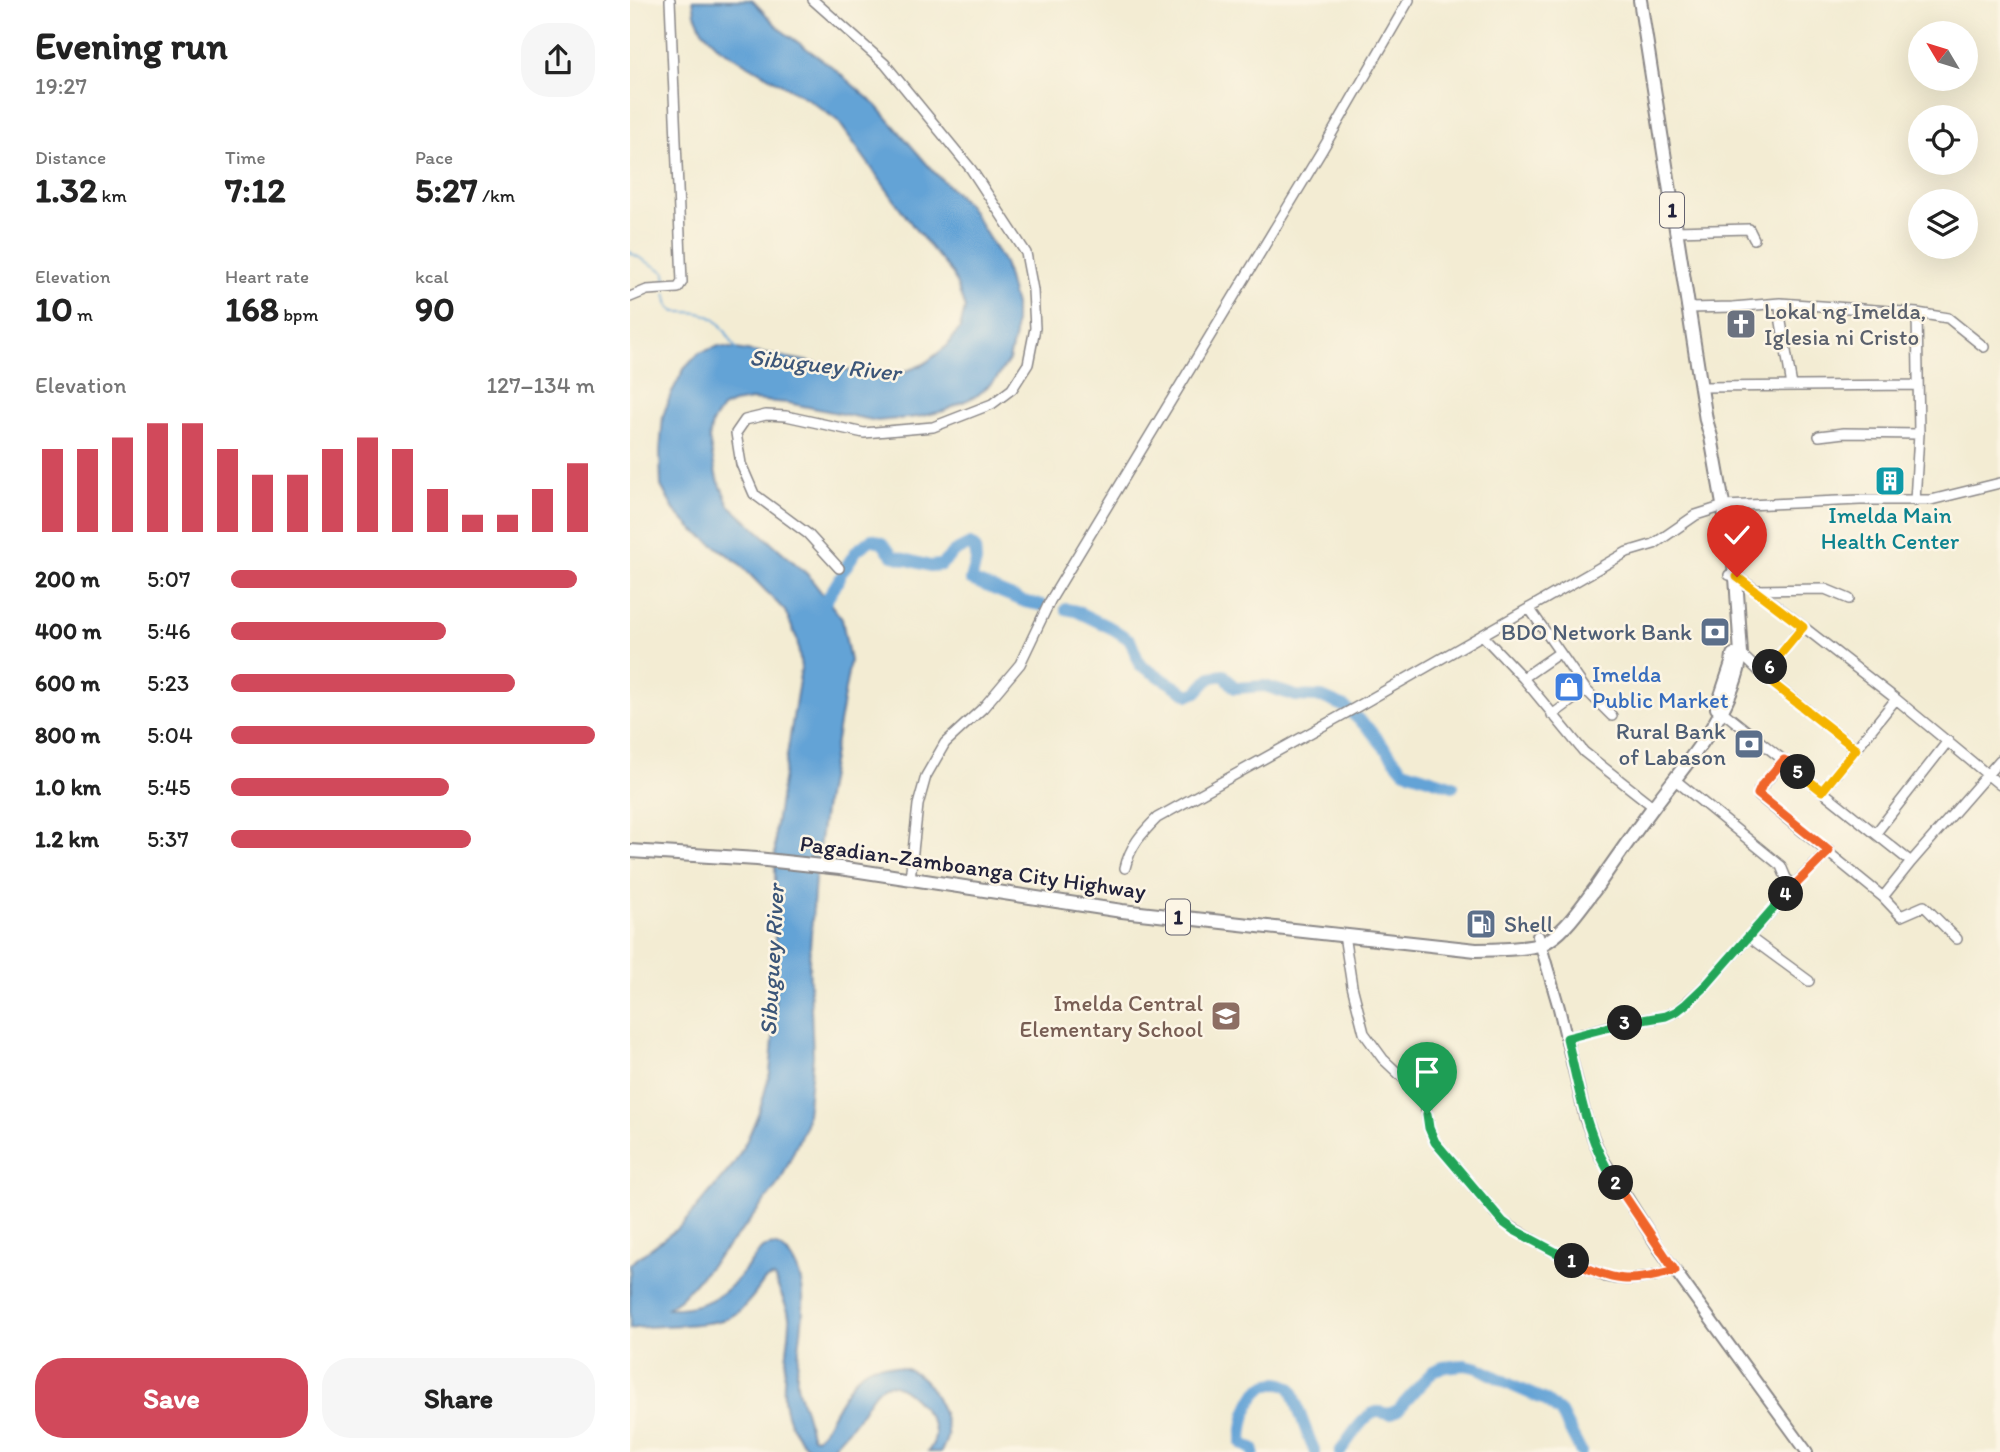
<!DOCTYPE html>
<meta charset="utf-8">
<style>
:root{--surface:#fff;--page:#f6f6f6;--text:#222;--muted:#767676;--accent:#d1495b}
body{margin:0;font-family:Itim,sans-serif;background:var(--page);color:var(--text);height:100vh;display:flex;flex-direction:column;font-size:26px;white-space:nowrap}
*{box-sizing:border-box;margin:0}
p{font-size:23px;color:var(--muted)}
.icon{flex:none;width:38px;height:38px;fill:none;stroke:currentColor;stroke-width:2;stroke-linecap:round;stroke-linejoin:round}
.map{position:relative;flex:1;overflow:hidden}
.drawer{display:flex;flex-direction:column;background:var(--surface);width:630px}
.drawer>*{flex:none}
.needle{width:46px;rotate:308deg}
.controls{position:absolute;left:1278px;top:21px;display:grid;gap:14px}
.controls a{display:grid;place-items:center;width:70px;height:70px;border-radius:50%;background:var(--surface);box-shadow:0 7px 28px #0002;font-size:35px}
.pin{position:absolute;display:grid;place-items:center;width:60px;height:60px;color:#fff;margin:-72px -30px;border-radius:50% 50% 50% 0;rotate:-45deg;box-shadow:0 0 7px #0007}
.pin .icon{rotate:45deg}
.km{position:absolute;width:35px;height:35px;margin:-18px;border-radius:50%;background:#222;color:#fff;font-size:19px;line-height:35px;text-align:center}
.round{display:grid;place-items:center;flex:none;width:74px;height:74px;border-radius:28px;background:var(--page)}
.overview{display:flex;align-items:center;justify-content:space-between;height:119px;padding:0 35px}
h1{font-size:38px;font-weight:700;line-height:52px}
.stats{display:grid;grid-template-columns:repeat(3,1fr);gap:10px;height:119px;padding:7px 35px}
.stats div{display:grid;align-content:center}
.stats b{font-size:35px;font-weight:700}
.stats small{font-size:19px;font-weight:400}
.stats p{font-size:19px}
.chart{height:196px;padding:14px 35px}
.chart p{display:flex;justify-content:space-between}
.chart svg{width:100%;height:126px;margin-top:7px;stroke:var(--accent);stroke-width:6}
.action{display:flex;gap:14px;margin-top:auto;padding:14px 35px}
.action a{flex:1;height:80px;border-radius:28px;background:var(--accent);color:#fff;font-size:28px;font-weight:700;line-height:80px;text-align:center}
.action a+a{background:var(--page);color:var(--text)}
ul{padding:0 35px;list-style:none;font-size:23px}
li{display:grid;grid-template-columns:112px 84px 1fr;align-items:center;height:52px}
li i{height:18px;border-radius:9px;background:var(--accent)}
main{display:flex;flex:1;min-height:0}
.map>svg:first-child{display:block}
.water{fill:#63a3d6;stroke:#426288;stroke-width:2}
.lines{fill:none;stroke-linecap:round;stroke-linejoin:round}
.stream{stroke:#63a3d6;stroke-width:2}
.river{stroke:#63a3d6;stroke-width:12}
.minor-casing{stroke:#8a8787;stroke-width:12}
.major-casing{stroke:#8a8787;stroke-width:14}
.highway-casing{stroke:#8a8787;stroke-width:16}
.minor{stroke:#fff;stroke-width:9}
.major{stroke:#fff;stroke-width:10}
.highway{stroke:#fff;stroke-width:12}
.split-1-casing{stroke:#fff;stroke-width:14}
.split-2-casing{stroke:#fff;stroke-width:14}
.split-3-casing{stroke:#fff;stroke-width:14}
.split-4-casing{stroke:#fff;stroke-width:14}
.split-5-casing{stroke:#fff;stroke-width:14}
.split-6-casing{stroke:#fff;stroke-width:14}
.split-7-casing{stroke:#fff;stroke-width:14}
.split-1{stroke:#22a559;stroke-width:9}
.split-2{stroke:#f0652b;stroke-width:9}
.split-3{stroke:#22a559;stroke-width:9}
.split-4{stroke:#22a559;stroke-width:9}
.split-5{stroke:#f0652b;stroke-width:9}
.split-6{stroke:#f5b400;stroke-width:9}
.split-7{stroke:#f5b400;stroke-width:9}
.labels{text-anchor:middle;stroke-width:5;stroke-linejoin:round;paint-order:stroke}
.shield{fill:#fcf5e5;stroke:#63616e;stroke-width:2}
.shield-label{font-size:21px;font-weight:bold;fill:#22223b}
.worship-label{font-size:23px;fill:#5b616d;stroke:#fcf5e5;text-anchor:start}
.culture-label{font-size:23px;fill:#0d838f;stroke:#fcf5e5}
.service-label{font-size:23px;fill:#4e5e75;stroke:#fcf5e5;text-anchor:end}
.shop-label{font-size:23px;fill:#366cbe;stroke:#fcf5e5;text-anchor:start}
.street-label{font-size:23px;fill:#22223b;stroke:#fcf5e5}
.education-label{font-size:23px;fill:#785e54;stroke:#fcf5e5;text-anchor:end}
.water-label{font-size:24px;font-style:italic;fill:#3c5679;stroke:#fcf5e5}
</style>
<main>
<section class="drawer">
<div class="overview"><div><h1>Evening run</h1><p>19:27</p></div><a class="round"><svg class="icon" aria-label="share" viewBox="0 0 24 24"><path d="M12 15V3M7 8l5-5 5 5M5 13v7h14v-7"/></svg></a></div>
<div class="stats">
<div><p>Distance</p><b>1.32<small> km</small></b></div>
<div><p>Time</p><b>7:12</b></div>
<div><p>Pace</p><b>5:27<small> /km</small></b></div>
</div>
<div class="stats">
<div><p>Elevation</p><b>10<small> m</small></b></div>
<div><p>Heart rate</p><b>168<small> bpm</small></b></div>
<div><p>kcal</p><b>90</b></div>
</div>
<div class="chart"><p><span>Elevation</span>127–134 m</p>
<svg viewBox="0 0 160 44" preserveAspectRatio="none"><path d="M5 44V15M15 44V15M25 44V11M35 44V6M45 44V6M55 44V15M65 44V24M75 44V24M85 44V15M95 44V11M105 44V15M115 44V29M125 44V38M135 44V38M145 44V29M155 44V20"/></svg>
</div>
<ul>
<li><b>200 m</b>5:07<i style="width:95%"></i></li>
<li><b>400 m</b>5:46<i style="width:59%"></i></li>
<li><b>600 m</b>5:23<i style="width:78%"></i></li>
<li><b>800 m</b>5:04<i style="width:100%"></i></li>
<li><b>1.0 km</b>5:45<i style="width:60%"></i></li>
<li><b>1.2 km</b>5:37<i style="width:66%"></i></li>
</ul>
<div class="action"><a>Save</a><a>Share</a></div>
</section>
<div class="map">
<svg width="1370" height="1452" viewBox="0 0 1370 1452">
<rect width="100%" height="100%" fill="#fcf5e5"/>
<filter id="ink" filterUnits="userSpaceOnUse"><feTurbulence type="fractalNoise" baseFrequency=".0143" numOctaves="2"/><feDisplacementMap in="SourceGraphic" scale="14" xChannelSelector="R" yChannelSelector="G"/><feConvolveMatrix kernelMatrix="1 2 1 2 8 2 1 2 1" color-interpolation-filters="sRGB"/></filter>
<filter id="wash" filterUnits="userSpaceOnUse"><feTurbulence type="fractalNoise" baseFrequency=".00686" numOctaves="4" result="noise"/><feDisplacementMap in="SourceGraphic" scale="28" xChannelSelector="R" yChannelSelector="G"/><feGaussianBlur stdDeviation="1.57" result="paint"/><feColorMatrix in="noise" values="0 0 0 0 0 0 0 0 0 0 0 0 0 0 0 0 0 1.4 0 .05"/><feComposite in="paint" operator="in"/></filter>
<g filter="url(#wash)">
<rect width="100%" height="100%" fill="#f3ecd3"/>
<path class="water" d="M 63,0 L 122,0 L 151,30 L 201,66 L 247,106 L 303,171 L 339,206 L 374,263 L 385,305 L 385,335 L 379,360 L 366,379 L 348,395 L 314,411 L 288,417 L 247,421 L 158,403 L 121,400 L 103,403 L 92,408 L 82,423 L 79,439 L 86,475 L 99,505 L 177,574 L 212,619 L 220,661 L 195,803 L 185,879 L 179,961 L 183,1056 L 176,1124 L 151,1180 L 114,1228 L 51,1298 L 37,1308 C 86,1310 104,1285 131,1249 C 141,1244 148,1244 156,1252 C 189,1288 164,1343 167,1384 C 168,1394 172,1402 175,1410 C 178,1419 178,1428 182,1437 L 186,1438 L 193,1431 C 202,1416 221,1377 236,1369 C 244,1364 253,1364 262,1366 C 272,1367 284,1371 292,1378 C 304,1389 319,1420 317,1437 C 316,1442 313,1447 311,1452 L 298,1452 C 302,1445 306,1440 305,1432 C 303,1415 271,1376 252,1386 C 242,1392 236,1407 229,1416 C 220,1428 210,1439 200,1449 C 190,1452 183,1452 175,1445 C 140,1408 158,1367 160,1322 L 158,1311 L 144,1277 L 139,1278 L 134,1281 C 125,1294 114,1310 100,1317 C 78,1328 27,1324 0,1329 L 0,1264 L 52,1225 L 104,1164 L 118,1138 L 130,1109 L 140,1073 L 145,1018 L 145,830 L 171,668 L 167,639 L 155,611 L 109,563 L 62,529 L 44,510 L 31,486 L 30,452 L 33,416 L 41,394 L 54,369 L 69,353 L 89,346 L 175,361 L 233,374 L 251,376 L 269,374 L 294,364 L 317,346 L 330,328 L 335,308 L 323,274 L 285,229 L 208,121 L 181,101 L 91,49 L 72,30 L 65,14 Z"/>
<g class="lines">
<path class="stream" d="M 0,251 L 1,253 L 35,272 L 36,284
M 36,293 L 39,306 L 45,312 C 85,311 88,318 107,351"/>
<path class="river" d="M 213,571 L 227,550 L 242,539 L 252,543 L 263,556 L 300,566 L 311,565 L 324,552 L 340,544 L 345,548 L 346,562 L 341,580 L 395,602 L 411,605
M 436,609 L 446,611 L 483,629 L 500,640 L 510,665 L 559,695 L 567,692 L 581,677 L 594,675 L 605,688 L 635,686 L 666,696 L 692,697 L 715,707 L 739,729 L 773,770 L 823,786
M 188,614 L 210,578
M 624,1452 L 623,1449 L 612,1443 C 612,1421 620,1383 648,1383 C 653,1383 659,1386 662,1390 C 665,1396 667,1405 669,1411 C 674,1425 679,1439 685,1452
M 710,1452 C 717,1442 735,1412 748,1412 C 752,1412 756,1414 759,1414 L 768,1410 L 803,1371 L 813,1367 L 835,1365 L 849,1368 L 883,1386 L 915,1400 L 931,1413 L 951,1452"/>
</g>
</g>
<g filter="url(#ink)">
<g class="lines">
<g class="minor-casing">
<path id="minor" d="M 183,0 L 255,64 L 341,169 L 396,253 L 403,290 L 405,328 L 398,364 L 382,389 L 362,404 L 303,427 L 234,433 L 156,416 L 136,415 L 115,420 L 106,433 L 111,464 L 124,494 L 178,534 L 209,568
M 1045,231 L 1119,229 L 1124,239
M 0,297 L 17,290 L 48,288 L 52,282 L 40,0
M 1150,303 L 1151,322 L 1162,386
M 1059,308 L 1103,307 L 1150,303 L 1287,313 L 1318,318 L 1354,347
M 1071,387 L 1287,385
M 1189,436 L 1214,433 L 1289,434
M 1285,501 L 1289,434 L 1287,313
M 1099,575 L 1107,577 L 1126,590 L 1266,699 L 1370,785
M 1126,590 L 1195,589 L 1219,599
M 899,608 L 956,690 L 982,716
M 852,635 L 893,678
M 929,653 L 893,678 L 954,752 L 1020,804
M 1111,654 L 1133,675 L 1226,749
M 1133,675 L 1173,627
M 1088,708 L 1281,862
M 922,715 L 956,690
M 1154,760 L 1129,790 L 1129,796 L 1253,897 L 1271,916 L 1294,906 L 1327,939
M 1044,779 L 1151,866 L 1156,878 L 1164,886
M 1192,791 L 1266,699
M 1246,833 L 1318,741
M 495,868 C 500,846 512,833 527,818 L 725,708 L 997,552 L 1024,544 L 1066,515 L 1094,506 L 1230,500 L 1301,500 L 1370,483
M 280,879 L 288,805 L 296,776 L 315,743 L 353,708 L 390,664 L 420,601 L 691,152 L 779,0
M 1253,897 L 1281,862 L 1370,760
M 714,935 L 722,986 L 734,1033 L 753,1059 L 789,1093 L 795,1103 L 799,1128 L 805,1142 L 873,1222 L 919,1249 L 976,1277 C 999,1283 1022,1277 1045,1271
M 1119,937 L 1179,981
M 937,1038 L 987,1024 L 1036,1016 L 1047,1011 L 1077,984 L 1170,879 L 1199,851"/>
</g>
<g class="major-casing">
<path id="major" d="M 908,936 L 929,1008 L 956,1120 L 970,1155 L 1030,1250 L 1177,1452"/>
</g>
<g class="highway-casing">
<path id="highway" d="M 1087,708 L 1102,663 L 1103,655
M 0,851 L 127,859 L 210,868 L 492,911 L 846,950 C 861,950 899,949 912,944 C 934,934 950,908 965,889 C 984,861 1004,833 1024,806 C 1057,762 1104,711 1111,654 L 1106,577 L 1081,437 L 1076,420 L 1010,0"/>
</g>
<use href="#minor" class="minor"/>
<use href="#major" class="major"/>
<use href="#highway" class="highway"/>
</g>
</g>
<g class="lines" filter="url(#ink)">
<g class="split-1-casing">
<path id="split-1" d="M 797,1114 L 799,1128 L 805,1142 L 873,1222 L 884,1230 L 942,1261"/>
</g>
<g class="split-2-casing">
<path id="split-2" d="M 942,1261 C 987,1283 997,1283 1045,1271 L 986,1183"/>
</g>
<g class="split-3-casing">
<path id="split-3" d="M 986,1183 C 956,1140 949,1088 937,1038 L 995,1023"/>
</g>
<g class="split-4-casing">
<path id="split-4" d="M 995,1023 L 1036,1016 L 1047,1011 L 1056,1004 L 1077,984 L 1156,894"/>
</g>
<g class="split-5-casing">
<path id="split-5" d="M 1156,894 L 1199,851 L 1128,794 L 1132,785 L 1154,760 L 1168,772"/>
</g>
<g class="split-6-casing">
<path id="split-6" d="M 1140,667 L 1133,676 L 1226,749 L 1192,791 L 1168,772"/>
</g>
<g class="split-7-casing">
<path id="split-7" d="M 1107,577 L 1173,627 L 1140,667"/>
</g>
<use href="#split-1" class="split-1"/>
<use href="#split-2" class="split-2"/>
<use href="#split-3" class="split-3"/>
<use href="#split-4" class="split-4"/>
<use href="#split-5" class="split-5"/>
<use href="#split-6" class="split-6"/>
<use href="#split-7" class="split-7"/>
</g>
<defs>
<g id="church-square" transform="scale(1.575)"><rect x="-9" y="-9" width="18" height="18" rx="4" fill="#6b7280" stroke="#fcf5e5"/><path d="M-1.2-6h2.4v3.5h3.3v2.4h-3.3V6h-2.4V-.1h-3.3v-2.4h3.3Z" fill="#fff"/></g>
<g id="building-square" transform="scale(1.575)"><rect x="-9" y="-9" width="18" height="18" rx="4" fill="#0f9aa8" stroke="#fcf5e5"/><path d="M-4-6H4V6H1V3H-1V6H-4ZM-2.5-4.3h1.7v1.8h-1.7ZM.8-4.3h1.7v1.8H.8ZM-2.5-1h1.7V.8h-1.7ZM.8-1h1.7V.8H.8Z" fill="#fff"/></g>
<g id="bank-square" transform="scale(1.575)"><rect x="-9" y="-9" width="18" height="18" rx="4" fill="#5c6f8a" stroke="#fcf5e5"/><path d="M-6-4H6V4H-6ZM0-2.3a2.3 2.3 0 1 0 0 4.6a2.3 2.3 0 1 0 0-4.6Z" fill="#fff"/></g>
<g id="shop-square" transform="scale(1.575)"><rect x="-9" y="-9" width="18" height="18" rx="4" fill="#3f7fe0" stroke="#fcf5e5"/><path d="M-5-2.5h2.3a2.7 3.5 0 0 1 5.4 0H5L5.5 6h-11ZM-1.5-2.5h3a1.5 2.3 0 0 0-3 0Z" fill="#fff"/></g>
<g id="fuel-square" transform="scale(1.575)"><rect x="-9" y="-9" width="18" height="18" rx="4" fill="#5c6f8a" stroke="#fcf5e5"/><path d="M-5.5-6h7V0h2V4h1.3V-2.5L3-4.5l.8-.8L6-3V5H2.5V1h-1V6h-7ZM-4.2-4.7v3.2H.2V-4.7Z" fill="#fff"/></g>
<g id="school-square" transform="scale(1.575)"><rect x="-9" y="-9" width="18" height="18" rx="4" fill="#8d6e63" stroke="#fcf5e5"/><path d="M0-5L7-2L0 1L-7-2ZM-4 1L0 2.5L4 1V4Q0 6-4 4Z" fill="#fff"/></g>
</defs>
<g fill-rule="evenodd">
<use href="#church-square" x="1111" y="324"/>
<use href="#building-square" x="1260" y="481"/>
<use href="#bank-square" x="1085" y="632"/>
<use href="#shop-square" x="939" y="687"/>
<use href="#bank-square" x="1119" y="744"/>
<use href="#fuel-square" x="851" y="924"/>
<use href="#school-square" x="596" y="1016"/>
</g>
<g class="labels">
<g class="shield">
<rect x="1030" y="192.5" width="24" height="35" rx="5"/>
<rect x="536" y="899.5" width="24" height="35" rx="5"/>
</g>
<g class="shield-label">
<text x="1042" y="217">1</text>
<text x="548" y="924">1</text>
</g>
<g class="worship-label">
<text x="1134" y="319">Lokal ng Imelda,<tspan x="1134" dy="26">Iglesia ni Cristo</tspan></text>
</g>
<g class="culture-label">
<text x="1260" y="523">Imelda Main<tspan x="1260" dy="26">Health Center</tspan></text>
</g>
<g class="service-label">
<text x="1062" y="640">BDO Network Bank</text>
<text x="1096" y="739">Rural Bank<tspan x="1096" dy="26">of Labason</tspan></text>
<text x="874" y="932" text-anchor="start">Shell</text>
</g>
<g class="shop-label">
<text x="962" y="682">Imelda<tspan x="962" dy="26">Public Market</tspan></text>
</g>
<g class="street-label">
<text transform="translate(343 867) rotate(8)" y="8">Pagadian-Zamboanga City Highway</text>
</g>
<g class="education-label">
<text x="573" y="1011">Imelda Central<tspan x="573" dy="26">Elementary School</tspan></text>
</g>
<g class="water-label">
<text transform="translate(195 365) rotate(6)" y="8">Sibuguey River</text>
<text transform="translate(142 960) rotate(-87)" y="8">Sibuguey River</text>
</g>
</g>
</svg>
<div class="controls">
<a><svg class="needle" viewBox="-14 -14 28 28"><path d="M0-13l5 13h-10z" fill="#e53935"/><path d="M0 13l5-13h-10z" fill="#767676"/></svg></a>
<a><svg class="icon" aria-label="locate" viewBox="0 0 24 24"><circle cx="12" cy="12" r="6"/><path d="M12 2v4M12 18v4M2 12h4M18 12h4"/></svg></a>
<a><svg class="icon" aria-label="layers" viewBox="0 0 24 24"><path d="M12 4l9 5-9 5-9-5zM3 14l9 5 9-5"/></svg></a>
</div>
<div class="pin" style="left:797px;top:1114px;background:#1e9e55"><svg class="icon" aria-label="arrive" viewBox="0 0 24 24"><path d="M6 21V4h12l-3 4 3 4H6"/></svg></div>
<div class="pin" style="left:1107px;top:577px;background:#d93025"><svg class="icon" aria-label="check" viewBox="0 0 24 24"><path d="M5 12l5 5 9-10"/></svg></div>
<b class="km" style="left:942px;top:1261px">1</b>
<b class="km" style="left:986px;top:1183px">2</b>
<b class="km" style="left:995px;top:1023px">3</b>
<b class="km" style="left:1156px;top:894px">4</b>
<b class="km" style="left:1168px;top:772px">5</b>
<b class="km" style="left:1140px;top:667px">6</b>
</div>
</main>
